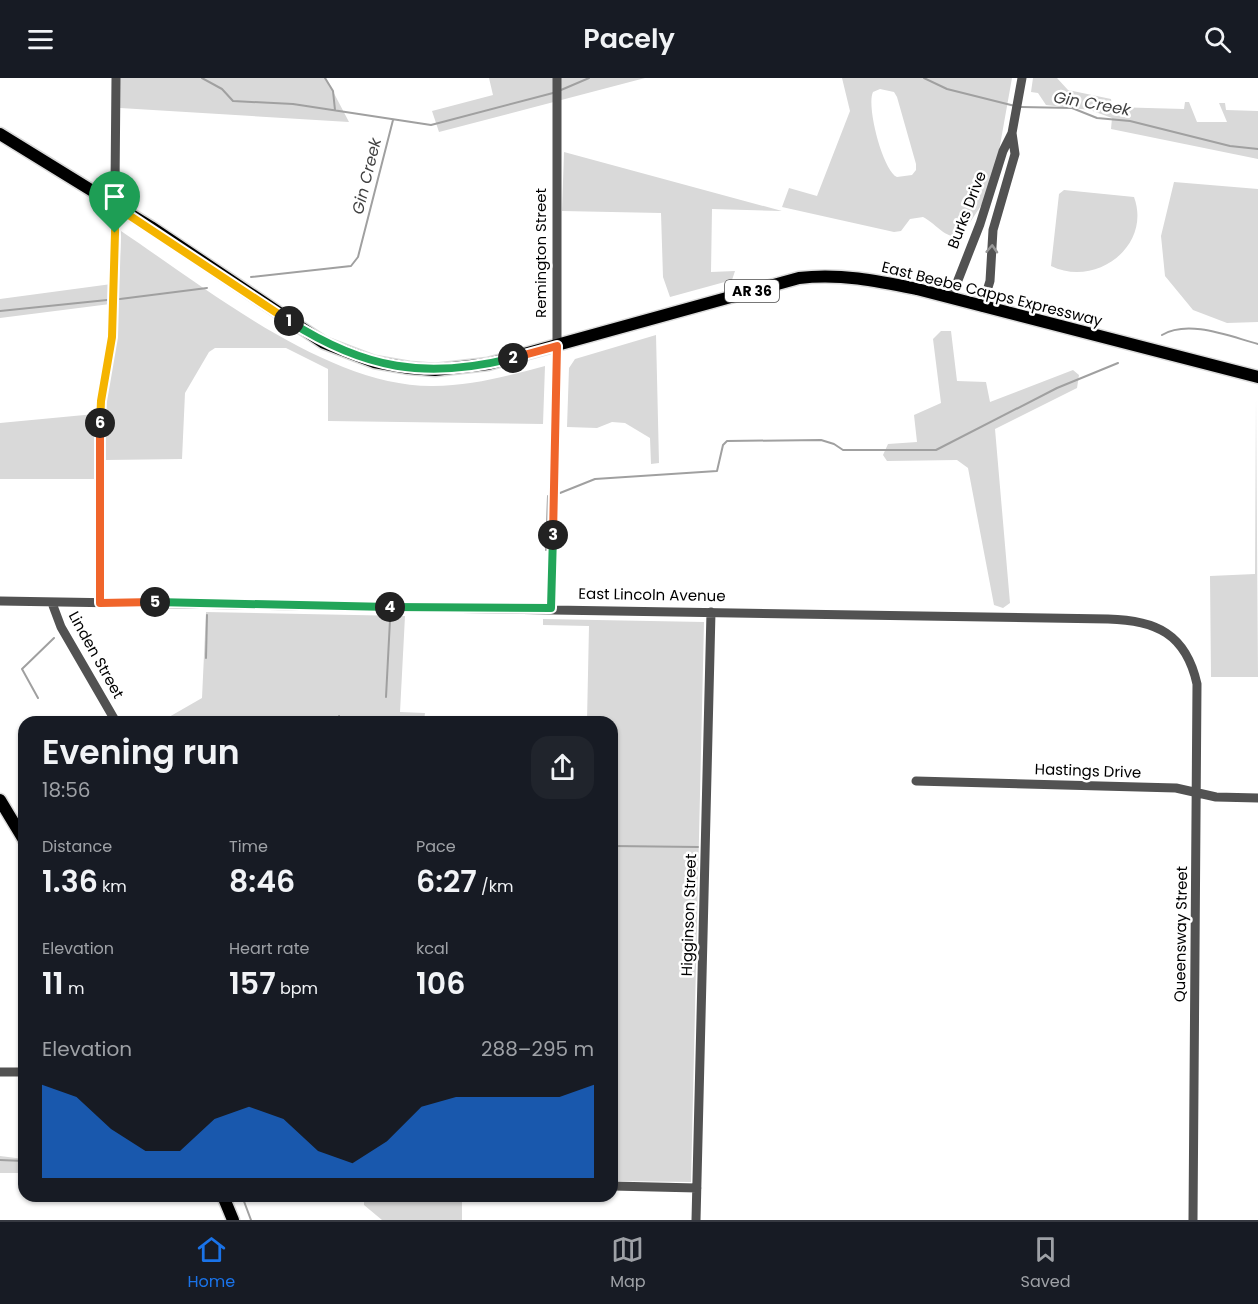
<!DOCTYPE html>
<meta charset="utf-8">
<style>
:root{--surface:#171b24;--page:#20242c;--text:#f1f3f6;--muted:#9ea1a6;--line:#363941;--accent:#1a73e8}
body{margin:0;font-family:Poppins,sans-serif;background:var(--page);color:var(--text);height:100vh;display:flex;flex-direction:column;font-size:22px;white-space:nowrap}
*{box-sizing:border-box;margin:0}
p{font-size:20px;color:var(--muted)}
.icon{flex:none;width:33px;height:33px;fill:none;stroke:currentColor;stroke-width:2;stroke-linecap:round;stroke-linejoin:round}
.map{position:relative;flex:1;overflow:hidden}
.drawer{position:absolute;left:18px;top:638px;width:600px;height:486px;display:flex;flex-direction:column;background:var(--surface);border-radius:18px;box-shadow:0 2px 4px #0004}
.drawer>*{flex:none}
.pin{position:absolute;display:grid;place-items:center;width:51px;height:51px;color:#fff;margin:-62px -26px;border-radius:50% 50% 50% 0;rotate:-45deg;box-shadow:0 0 6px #0007}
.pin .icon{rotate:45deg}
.km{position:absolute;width:30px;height:30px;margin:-15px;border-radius:50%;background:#222;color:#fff;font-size:16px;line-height:30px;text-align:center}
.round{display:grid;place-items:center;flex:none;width:63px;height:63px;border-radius:18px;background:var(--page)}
.overview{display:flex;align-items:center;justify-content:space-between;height:102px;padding:0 24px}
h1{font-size:33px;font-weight:600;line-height:45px}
.figures{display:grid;grid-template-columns:repeat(3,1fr);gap:9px;height:102px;padding:6px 24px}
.figures div{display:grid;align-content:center}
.figures b{font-size:30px;font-weight:600}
.figures small{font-size:16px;font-weight:400}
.figures p{font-size:16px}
.chart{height:168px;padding:12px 24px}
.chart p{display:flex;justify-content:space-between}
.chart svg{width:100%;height:108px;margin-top:6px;fill:var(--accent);opacity:.7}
header{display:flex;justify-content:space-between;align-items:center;height:78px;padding:0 24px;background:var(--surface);font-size:27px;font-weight:600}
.tabs{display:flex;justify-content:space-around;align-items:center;height:84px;border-top:2px solid var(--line);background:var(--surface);font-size:16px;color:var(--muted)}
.tabs a{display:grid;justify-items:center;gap:3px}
.tabs .on{color:var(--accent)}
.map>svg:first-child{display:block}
.green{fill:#d9d9d9;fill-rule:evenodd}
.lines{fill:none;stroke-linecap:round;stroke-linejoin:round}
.stream{stroke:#a0a0a0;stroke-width:2}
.major-casing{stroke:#dbdbdb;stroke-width:15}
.minor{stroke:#525252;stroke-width:9}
.major{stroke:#000;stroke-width:12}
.oneway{stroke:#979797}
.split-1-casing{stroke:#fff;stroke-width:12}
.split-2-casing{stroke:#fff;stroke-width:12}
.split-3-casing{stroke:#fff;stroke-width:12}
.split-4-casing{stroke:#fff;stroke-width:12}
.split-5-casing{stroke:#fff;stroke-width:12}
.split-6-casing{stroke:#fff;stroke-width:12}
.split-7-casing{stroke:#fff;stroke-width:12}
.split-1{stroke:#f5b400;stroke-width:8}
.split-2{stroke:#22a559;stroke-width:8}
.split-3{stroke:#f0652b;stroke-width:8}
.split-4{stroke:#22a559;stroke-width:8}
.split-5{stroke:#22a559;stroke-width:8}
.split-6{stroke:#f0652b;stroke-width:8}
.split-7{stroke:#f5b400;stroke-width:8}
.labels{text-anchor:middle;stroke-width:5;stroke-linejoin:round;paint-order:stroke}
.shield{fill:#fff;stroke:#4c4c4c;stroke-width:1.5}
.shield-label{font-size:14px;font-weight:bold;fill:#000}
.street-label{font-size:15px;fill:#000;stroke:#fff}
.water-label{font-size:16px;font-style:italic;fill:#414141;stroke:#fff}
</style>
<header><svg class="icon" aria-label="menu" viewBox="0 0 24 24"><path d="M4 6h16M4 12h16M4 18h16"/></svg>Pacely<svg class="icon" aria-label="search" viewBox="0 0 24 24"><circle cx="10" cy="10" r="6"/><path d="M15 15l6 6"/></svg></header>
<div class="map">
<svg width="1258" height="1142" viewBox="0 0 1258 1142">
<rect width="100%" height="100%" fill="#fff"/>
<path class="green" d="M 119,0 L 326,0 L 349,44 L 120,30 Z
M 489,0 L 645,0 L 439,54 L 432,33 L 493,17 Z
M 842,0 L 1012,0 L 999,73 L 986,120 L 961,158 C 944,161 937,146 923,139 L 910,141 L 901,153 L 894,154 L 782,129 L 789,110 L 817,118 L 850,33 ZM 880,11 L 894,14 L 897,19 L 916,86 L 916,92 L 912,97 L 897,99 C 883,93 866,28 873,14 Z
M 1033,0 L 1057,0 L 1068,12 L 1111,21 L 1112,29 L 1184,31 L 1185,24 L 1189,24 L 1197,44 L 1227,44 L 1219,25 L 1225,25 L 1226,32 L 1258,33 L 1258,81 L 1111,51 L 1112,40 L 1090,32 L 1046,27 L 1038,15 L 1031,14 Z
M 564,74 L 782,133 L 712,131 L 711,194 L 735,193 L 732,202 L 670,219 L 663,199 L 661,135 L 562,133 Z
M 1174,104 L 1258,111 L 1258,244 L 1227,245 L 1193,232 L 1165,198 L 1161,158 Z
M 1064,112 L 1134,119 C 1152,168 1096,210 1051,188 L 1059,116 Z
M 121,153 C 206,210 328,309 433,308 C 472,308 507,298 545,288 L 543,346 L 328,343 L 328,291 L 286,270 L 215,270 L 209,274 L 185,315 L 182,381 L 105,382 L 106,320 L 118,255 L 118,225 L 0,240 L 0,221 L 119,205 Z
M 941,253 L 951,253 L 957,303 L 986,304 L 990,324 L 1073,292 L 1079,297 L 1077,310 L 995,351 L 1010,525 L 1003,530 L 994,527 L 968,390 L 957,382 L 887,383 L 883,377 L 888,366 L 917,364 L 914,337 L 941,325 L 933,261 Z
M 656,257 L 659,385 L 651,386 L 650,360 L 625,345 L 612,344 L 597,350 L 567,349 L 569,290 L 575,281 Z
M 1256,320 L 1258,599 L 1211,599 L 1210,498 L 1255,496 Z
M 95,336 L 96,401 L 0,401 L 0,345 Z
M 206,534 L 405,538 L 400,634 L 425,635 L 424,643 L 162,643 L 202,620 Z
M 543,541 L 704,544 L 691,1104 L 612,1103 L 612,644 L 587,643 L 589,548 L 543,547 Z
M 0,1078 L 24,1081 L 24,1095 L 0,1095 Z
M 364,1118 L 462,1118 L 462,1142 L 382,1142 L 364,1127 Z"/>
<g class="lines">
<path class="stream" d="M 202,0 L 222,11 L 233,23 L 293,26 L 431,47 L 553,15
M 325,0 L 333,13 L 335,32
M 924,0 L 947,11 L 1015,28
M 561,12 L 589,0
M 1021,29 L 1072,30 L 1097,40 L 1130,43 L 1230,68 L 1258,71
M 251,199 L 351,188 L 358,179 L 393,42
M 120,221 L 207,210
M 0,233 L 107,222
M 1162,257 C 1189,241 1231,259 1258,266
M 560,415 L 595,401 L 717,393 L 723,367 L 727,363 L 821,362 L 834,366 L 843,372 L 936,372 L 1057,310 L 1118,285
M 546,472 L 548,418
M 206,580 L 207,537
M 386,619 L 390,542
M 38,620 L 22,591 L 54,560
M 336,644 L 339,638
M 612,768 L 698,769
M 0,1082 L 24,1083
M 242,1118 L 251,1142"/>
<g class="major-casing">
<path id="major" d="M 0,56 L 151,149 L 324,265 L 374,284 L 409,290 L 435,292 L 488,286 L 799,200 C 840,195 878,203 917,211 L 1258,299
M 0,722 L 24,762
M 223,1118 L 233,1142"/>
</g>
<path class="minor" d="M 951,220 L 980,146 L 1003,73 L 1012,55
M 982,229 L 990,203 L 993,152 L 1015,76 L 1012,55 L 1022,0
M 0,523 L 1108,541 C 1156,542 1186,556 1197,606 L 1193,1142
M 52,525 L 61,549 L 116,644
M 100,525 L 100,332 L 112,259 L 114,217 L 116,0
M 551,530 L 557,268 L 557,0
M 916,703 L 1176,710 L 1216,719 L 1258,720
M 0,994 L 24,994
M 612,1108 L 697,1110
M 696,1142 L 711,534"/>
<use href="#major" class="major"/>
</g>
<defs><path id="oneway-chevron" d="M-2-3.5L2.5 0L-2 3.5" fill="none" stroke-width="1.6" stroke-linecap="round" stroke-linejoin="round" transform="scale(1.5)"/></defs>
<use class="oneway" href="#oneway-chevron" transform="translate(992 171) rotate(-87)"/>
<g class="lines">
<g class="split-1-casing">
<path id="split-1" d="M 115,155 L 115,128 L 289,243"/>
</g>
<g class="split-2-casing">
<path id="split-2" d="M 289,243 C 364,291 426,302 513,280"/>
</g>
<g class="split-3-casing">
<path id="split-3" d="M 513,280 L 557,268 L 553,457"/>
</g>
<g class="split-4-casing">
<path id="split-4" d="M 390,529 L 551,530 L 553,457"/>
</g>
<g class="split-5-casing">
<path id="split-5" d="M 155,524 L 390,529"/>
</g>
<g class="split-6-casing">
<path id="split-6" d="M 100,345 L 100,525 L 155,524"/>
</g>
<g class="split-7-casing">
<path id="split-7" d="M 100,345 L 101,323 L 112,259 L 115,155"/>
</g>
<use href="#split-1" class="split-1"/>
<use href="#split-2" class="split-2"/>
<use href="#split-3" class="split-3"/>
<use href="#split-4" class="split-4"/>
<use href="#split-5" class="split-5"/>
<use href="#split-6" class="split-6"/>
<use href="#split-7" class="split-7"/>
</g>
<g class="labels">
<rect class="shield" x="725" y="202" width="54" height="22" rx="4.5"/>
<g class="shield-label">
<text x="752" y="218">AR 36</text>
</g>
<g class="street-label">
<text transform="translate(967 132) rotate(-69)" y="5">Burks Drive</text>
<text transform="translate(541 175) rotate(-90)" y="5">Remington Street</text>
<text transform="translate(992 216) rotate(14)" y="5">East Beebe Capps Expressway</text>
<text transform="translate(652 517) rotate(1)" y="5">East Lincoln Avenue</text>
<text transform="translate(96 577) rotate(61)" y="5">Linden Street</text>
<text transform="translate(1088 693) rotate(2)" y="5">Hastings Drive</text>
<text transform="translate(689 837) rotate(-88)" y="5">Higginson Street</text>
<text transform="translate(1181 856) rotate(-89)" y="5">Queensway Street</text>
</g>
<g class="water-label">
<text transform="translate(1092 25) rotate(10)" y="6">Gin Creek</text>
<text transform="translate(366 98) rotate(-76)" y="6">Gin Creek</text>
</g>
</g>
</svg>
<div class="pin" style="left:115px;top:155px;background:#1e9e55"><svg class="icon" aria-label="arrive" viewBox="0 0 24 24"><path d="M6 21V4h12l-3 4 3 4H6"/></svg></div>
<b class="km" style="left:289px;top:243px">1</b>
<b class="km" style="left:513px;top:280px">2</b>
<b class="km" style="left:553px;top:457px">3</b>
<b class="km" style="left:390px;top:529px">4</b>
<b class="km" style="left:155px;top:524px">5</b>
<b class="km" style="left:100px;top:345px">6</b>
<section class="drawer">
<div class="overview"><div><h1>Evening run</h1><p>18:56</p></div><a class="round"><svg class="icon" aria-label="share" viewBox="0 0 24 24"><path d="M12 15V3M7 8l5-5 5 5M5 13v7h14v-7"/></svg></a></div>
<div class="figures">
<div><p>Distance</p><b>1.36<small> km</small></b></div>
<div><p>Time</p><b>8:46</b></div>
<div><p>Pace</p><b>6:27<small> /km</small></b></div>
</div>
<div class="figures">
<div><p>Elevation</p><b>11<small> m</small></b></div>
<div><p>Heart rate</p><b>157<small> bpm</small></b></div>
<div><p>kcal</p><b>106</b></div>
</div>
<div class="chart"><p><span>Elevation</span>288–295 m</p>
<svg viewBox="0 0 160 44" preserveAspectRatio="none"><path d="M0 44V6L10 11L20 24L30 33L40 33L50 20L60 15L70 20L80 33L90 38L100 29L110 15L120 11L130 11L140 11L150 11L160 6V44z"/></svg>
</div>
</section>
</div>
<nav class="tabs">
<a class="on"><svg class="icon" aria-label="home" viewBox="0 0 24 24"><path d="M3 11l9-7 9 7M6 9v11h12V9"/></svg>Home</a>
<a><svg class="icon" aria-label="map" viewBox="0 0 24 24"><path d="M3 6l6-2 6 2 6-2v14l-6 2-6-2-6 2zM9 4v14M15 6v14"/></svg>Map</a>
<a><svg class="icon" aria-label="saved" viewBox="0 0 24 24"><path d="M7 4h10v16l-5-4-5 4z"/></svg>Saved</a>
</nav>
